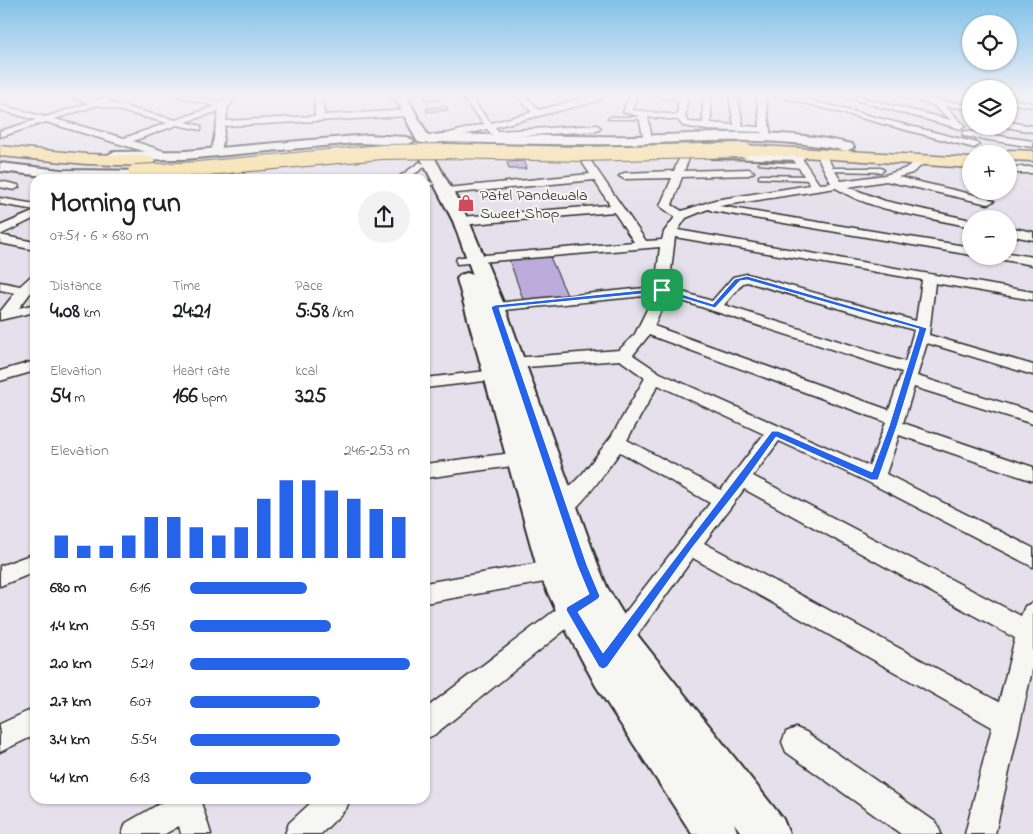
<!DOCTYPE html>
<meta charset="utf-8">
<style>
:root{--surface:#fff;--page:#f2f2f2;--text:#202124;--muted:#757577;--accent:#2563eb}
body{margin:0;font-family:"Indie Flower",sans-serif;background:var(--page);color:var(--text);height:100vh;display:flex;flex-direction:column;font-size:19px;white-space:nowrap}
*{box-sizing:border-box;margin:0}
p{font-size:16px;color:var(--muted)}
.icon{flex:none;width:28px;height:28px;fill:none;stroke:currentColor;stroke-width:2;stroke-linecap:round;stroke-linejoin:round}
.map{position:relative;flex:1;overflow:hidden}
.details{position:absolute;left:30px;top:174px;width:400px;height:630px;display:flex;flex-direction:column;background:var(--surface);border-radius:15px;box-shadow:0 1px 4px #0004}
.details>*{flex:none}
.tools{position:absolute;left:962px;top:15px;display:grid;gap:10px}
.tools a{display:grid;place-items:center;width:55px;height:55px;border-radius:50%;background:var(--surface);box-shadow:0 1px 4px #0004;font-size:25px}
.pin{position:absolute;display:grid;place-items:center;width:42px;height:42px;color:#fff;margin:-21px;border-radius:10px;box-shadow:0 2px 8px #0006}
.round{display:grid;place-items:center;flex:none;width:52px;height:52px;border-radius:26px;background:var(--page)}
.summary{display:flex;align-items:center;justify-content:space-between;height:85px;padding:0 20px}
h1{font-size:28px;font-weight:700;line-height:38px}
.metrics{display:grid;grid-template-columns:repeat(3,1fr);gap:8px;height:85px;padding:5px 20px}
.metrics div{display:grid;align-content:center}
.metrics b{font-size:21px;font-weight:700}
.metrics small{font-size:14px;font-weight:400}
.metrics p{font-size:14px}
.chart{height:140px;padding:10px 20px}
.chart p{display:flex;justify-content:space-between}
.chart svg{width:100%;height:90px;margin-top:5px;stroke:var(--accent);stroke-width:6}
ul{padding:0 20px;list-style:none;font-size:16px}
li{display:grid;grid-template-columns:80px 60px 1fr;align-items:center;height:38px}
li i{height:12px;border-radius:6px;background:var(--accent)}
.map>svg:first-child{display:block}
.building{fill:#bcabdb;stroke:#2b2b2b}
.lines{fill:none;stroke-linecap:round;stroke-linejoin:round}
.lane-casing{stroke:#2b2b2b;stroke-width:3}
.street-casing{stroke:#2b2b2b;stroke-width:3}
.secondary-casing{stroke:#2b2b2b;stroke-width:4}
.highway-casing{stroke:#2b2b2b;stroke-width:3}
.lane{fill:#f6f6f2;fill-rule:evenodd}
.street{fill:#f6f6f2;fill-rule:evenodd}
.secondary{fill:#f6f6f2;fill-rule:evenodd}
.highway{fill:#fbdf96;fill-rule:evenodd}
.highway-bridge-casing{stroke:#2b2b2b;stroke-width:16;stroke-linecap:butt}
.highway-bridge{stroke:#fbdf96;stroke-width:14}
.route{fill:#2563eb;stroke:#fff;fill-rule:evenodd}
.labels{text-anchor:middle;stroke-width:4;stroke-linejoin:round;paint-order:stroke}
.far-poi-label{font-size:16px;fill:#2b2b2b;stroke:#f6f6f2;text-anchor:start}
</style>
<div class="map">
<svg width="1033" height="834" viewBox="0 0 1033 834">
<rect width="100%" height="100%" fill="#e5e0eb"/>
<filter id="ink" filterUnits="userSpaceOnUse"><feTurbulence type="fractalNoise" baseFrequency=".02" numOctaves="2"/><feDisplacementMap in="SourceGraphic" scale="10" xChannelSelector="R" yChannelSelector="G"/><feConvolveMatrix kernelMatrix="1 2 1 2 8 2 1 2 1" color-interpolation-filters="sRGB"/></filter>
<g filter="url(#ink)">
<path class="building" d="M 441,95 L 443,98 L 439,98 L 440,100 L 427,101 L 424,96 Z
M 446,106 L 448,110 L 427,112 L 426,108 Z
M 524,161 L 526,169 L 509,169 L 507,162 Z
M 549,255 L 568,297 L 524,302 L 509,259 Z"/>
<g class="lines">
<g class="lane-casing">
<path id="lane" d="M 610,117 L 643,117 L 645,118 L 643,119 L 608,119 Z
M 761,162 L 802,164 L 805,166 L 802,168 L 759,164 L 759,163 Z
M 830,168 L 881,168 L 884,170 L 881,172 L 828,171 L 827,170 Z
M 761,175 L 810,176 L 813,178 L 810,180 L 759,178 L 759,176 Z"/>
</g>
<g class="street-casing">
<path id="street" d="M 64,95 L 78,95 L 98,100 L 114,95 L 126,95 L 107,102 L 176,120 L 215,106 L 172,95 L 187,95 L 222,103 L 230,95 L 239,95 L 228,107 L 226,121 L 315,116 L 314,95 L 322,95 L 324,115 L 408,110 L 412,113 L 408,116 L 225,126 L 221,153 L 216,156 L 211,153 L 219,111 L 186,122 L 201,126 L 201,130 L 177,125 L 133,141 L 173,154 L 175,156 L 170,159 L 46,122 L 0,137 L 0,131 L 36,120 L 0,110 L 0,105 L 45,117 L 89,103 ZM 98,105 L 167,123 L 124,138 L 55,119 Z
M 390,95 L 416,95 C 410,99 394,101 388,97 Z
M 460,95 L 468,95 L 491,123 L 532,112 L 515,95 L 524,95 L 539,110 L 596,95 L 604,95 L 601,100 L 495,127 L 498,131 L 597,125 L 601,128 L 597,131 L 496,137 L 493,136 L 487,129 L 441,141 L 438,140 L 438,136 L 484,124 Z
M 630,95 L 638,95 L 632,110 L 677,115 L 679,99 L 654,97 L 650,95 L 688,95 L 685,118 L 689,122 L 703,123 L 703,95 L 711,95 L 711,123 L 734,125 L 729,95 L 737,95 L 743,126 L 760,127 L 757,95 L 765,95 L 771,137 L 766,140 L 763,139 L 761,132 L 707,130 L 683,126 L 678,120 L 648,117 L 652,139 L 650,141 L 644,141 L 639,116 L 623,112 Z
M 774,95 L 788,95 L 977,143 L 979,145 L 974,148 Z
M 837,95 L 851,95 L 951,120 L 933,105 L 898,95 L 914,95 L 935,100 L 971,105 L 971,109 L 945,106 L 965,126 L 961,129 Z
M 1009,99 L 1033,103 L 1033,107 L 1009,103 Z
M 1009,122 L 1033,126 L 1033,132 L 1006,127 L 1009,126 Z
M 966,131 L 1033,141 L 1033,147 L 963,136 L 963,132 Z
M 685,153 L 690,156 L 684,171 L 749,169 L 754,172 L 749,175 L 682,177 L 672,205 L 682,211 L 715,200 L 810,185 L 791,156 L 796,153 L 799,154 L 819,184 L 831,183 L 818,158 L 820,156 L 826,156 L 841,181 L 885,175 L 904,169 L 921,158 L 925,159 L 925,163 L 912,173 L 898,177 L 988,198 L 994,201 L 988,204 L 886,181 L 848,187 L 885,201 L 971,220 L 971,227 C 929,217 872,212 836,188 L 719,206 L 971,247 L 971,255 L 713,211 L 708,209 L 686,218 L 678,230 L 1033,292 L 1033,300 L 935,283 L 929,335 L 1033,365 L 1033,375 L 927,343 L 917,376 L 1033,412 L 1033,424 L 914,387 L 903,423 L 1033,467 L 1033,481 L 899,435 L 886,474 L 1033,548 L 1033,567 L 868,482 L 779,441 L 753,476 L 1021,616 L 1025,606 L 1033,603 L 1033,666 L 995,834 L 965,834 L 992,727 L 693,558 L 625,652 L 616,656 L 607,652 L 604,644 L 607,636 L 710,503 L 620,452 C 607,469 586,501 570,513 C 565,517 560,516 555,514 L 552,508 L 555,502 L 583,473 L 611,437 L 645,378 L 620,360 L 513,368 L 507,367 L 505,363 L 507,359 L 513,358 L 619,350 L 635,334 L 654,295 L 495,311 L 490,310 L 488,307 L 490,304 L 495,303 L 655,287 L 660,247 L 457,264 L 456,261 L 457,258 L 462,257 L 634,242 L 614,212 L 461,225 L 455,221 L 461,217 L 610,205 L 594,180 L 446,194 L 441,191 L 446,188 L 590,174 L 580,159 L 585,156 L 588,157 L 646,241 L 662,240 L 664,232 L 675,217 L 660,206 L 672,178 L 624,179 L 619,176 L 624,173 L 674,171 L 680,156 ZM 675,237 L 922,280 L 916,321 L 747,274 L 733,277 L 712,301 L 669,288 ZM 747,282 L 914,330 L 905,362 L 724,305 L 743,283 ZM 667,296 L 902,372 L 889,410 L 654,326 ZM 649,335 L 886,422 L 869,466 L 660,373 L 633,355 ZM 658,385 L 764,434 L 721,490 L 627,440 ZM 744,489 L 1015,638 L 999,702 L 704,543 Z
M 420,162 L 425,165 L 424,167 L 408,179 L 396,179 Z
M 235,166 L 239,167 L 246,179 L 236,179 L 230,169 Z
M 1009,167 L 1033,167 L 1033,173 L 1009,173 Z
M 0,181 L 18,185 L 19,187 L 14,190 L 0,187 Z
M 429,181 L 434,184 L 425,188 L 425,182 Z
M 0,198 L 35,204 L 35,210 L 0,204 Z
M 35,211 L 35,218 L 0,235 L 0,226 Z
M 1009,227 L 1033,232 L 1033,240 L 1009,235 Z
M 0,235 L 35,242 L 35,250 L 0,243 Z
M 1009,253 L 1033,257 L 1033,265 L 1004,260 L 998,256 L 1009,256 Z
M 35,276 L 35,287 L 19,308 L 35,304 L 35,312 L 0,320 L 0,312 L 15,293 L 0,290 L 0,282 L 20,286 L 30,277 Z
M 35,361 L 35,371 L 0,381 L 0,371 Z
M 496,370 L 502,371 L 504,375 L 502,379 L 425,388 L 425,378 Z
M 520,452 L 527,454 L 529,459 L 527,464 L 425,478 L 425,464 Z
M 35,553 L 35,572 L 0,586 L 0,566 Z
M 562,559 L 570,562 L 573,569 L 570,576 L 562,579 L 425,603 L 425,583 Z
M 578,595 L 586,599 L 590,606 L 586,613 L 434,735 L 425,739 L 425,709 L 570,599 Z
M 35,708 L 35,735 L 0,752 L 0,724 Z
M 796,728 L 806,732 L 937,823 L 941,834 L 901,834 L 786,752 L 782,742 L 786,732 Z
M 168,799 L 200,799 L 211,834 L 181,834 L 179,826 L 165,834 L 122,834 L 126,823 Z
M 315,799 L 350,799 L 346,809 L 321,834 L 285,834 L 289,823 Z"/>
</g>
<g class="secondary-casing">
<path id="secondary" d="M 394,95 L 406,95 L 428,136 L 441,134 C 506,135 571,137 635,136 C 707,134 782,127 852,144 L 854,147 L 847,151 C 775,135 700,142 627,144 C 565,145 503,143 441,142 L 428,144 L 418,142 L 416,139 Z
M 368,135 L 407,137 L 414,141 L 407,145 L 356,143 L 185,159 L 113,160 L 106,156 L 113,152 L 185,151 Z
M 425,149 L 432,153 L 469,221 L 505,307 L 598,565 L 607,587 L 631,627 L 783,819 L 789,834 L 742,834 L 734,823 L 738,834 L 692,834 L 596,686 L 559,617 L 538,571 L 457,279 L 460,275 L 467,273 L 473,275 L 453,221 L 418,153 Z
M 716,151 L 801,152 L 808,156 L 801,160 L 711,158 L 709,155 L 711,152 Z
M 0,163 L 61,170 L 162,171 L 167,172 L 169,175 L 165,179 L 61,178 L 0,171 Z"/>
</g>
<g class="highway-casing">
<path id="highway" d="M 744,145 L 971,158 L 971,168 L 739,153 L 736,150 L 739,147 Z
M 0,146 L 86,154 L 147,156 L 153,158 L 155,161 L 153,164 L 147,166 L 86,164 L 0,156 Z
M 1009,150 L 1033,151 L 1033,161 L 1009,160 L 1009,154 L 1002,154 Z"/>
</g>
<use href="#lane" class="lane"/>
<use href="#street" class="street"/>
<use href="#secondary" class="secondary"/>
<use href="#highway" class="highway"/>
<g class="highway-bridge-casing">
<path id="highway-bridge" d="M 135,172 L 198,169 L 382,152 L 448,151 L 582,154 L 744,150"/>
</g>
<use href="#highway-bridge" class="highway-bridge"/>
</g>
</g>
<linearGradient id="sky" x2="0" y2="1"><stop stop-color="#82c1e8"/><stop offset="0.45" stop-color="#f3f1f6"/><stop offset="1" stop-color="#f3f1f6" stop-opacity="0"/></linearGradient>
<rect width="1033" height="212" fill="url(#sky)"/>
<path class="route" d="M 747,276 L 927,328 L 897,426 L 879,477 L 878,480 L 871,480 L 776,437 L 744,482 L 692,548 L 607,667 L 603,669 L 599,667 L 566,610 L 567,607 L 589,594 L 577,565 L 491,307 L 495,305 L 662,288 L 713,304 L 735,279 ZM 747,280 L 919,329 L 889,426 L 872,472 L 778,431 L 772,431 L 603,653 L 578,612 L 598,599 L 600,596 L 587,565 L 499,308 L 662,292 L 715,308 L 740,281 Z"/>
<defs>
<g id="shop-bare" transform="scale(1.35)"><path d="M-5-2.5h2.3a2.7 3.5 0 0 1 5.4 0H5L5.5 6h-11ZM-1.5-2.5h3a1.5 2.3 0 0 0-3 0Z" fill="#d1495b" stroke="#f6f6f2" stroke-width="2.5" paint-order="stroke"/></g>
</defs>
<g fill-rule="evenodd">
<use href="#shop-bare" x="466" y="203"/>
</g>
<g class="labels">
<g class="far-poi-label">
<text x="480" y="200">Patel Pandewala<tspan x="480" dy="18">Sweet Shop</tspan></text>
</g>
</g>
</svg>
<div class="tools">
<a><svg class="icon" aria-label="locate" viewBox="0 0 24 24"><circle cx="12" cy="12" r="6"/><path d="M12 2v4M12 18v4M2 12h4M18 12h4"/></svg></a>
<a><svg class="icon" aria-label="layers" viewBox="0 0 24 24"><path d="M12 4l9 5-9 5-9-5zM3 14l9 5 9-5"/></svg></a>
<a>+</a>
<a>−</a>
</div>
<div class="pin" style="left:662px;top:290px;background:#1e9e55"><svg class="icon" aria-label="arrive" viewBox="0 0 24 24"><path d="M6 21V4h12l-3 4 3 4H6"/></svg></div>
<section class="details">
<div class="summary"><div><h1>Morning run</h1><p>07:51 · 6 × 680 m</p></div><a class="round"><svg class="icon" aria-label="share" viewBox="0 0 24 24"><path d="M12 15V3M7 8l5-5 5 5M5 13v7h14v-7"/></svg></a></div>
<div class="metrics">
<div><p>Distance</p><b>4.08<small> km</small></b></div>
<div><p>Time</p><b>24:21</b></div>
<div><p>Pace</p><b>5:58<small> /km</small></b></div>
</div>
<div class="metrics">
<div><p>Elevation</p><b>54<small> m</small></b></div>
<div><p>Heart rate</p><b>166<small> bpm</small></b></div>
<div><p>kcal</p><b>325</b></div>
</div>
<div class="chart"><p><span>Elevation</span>246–253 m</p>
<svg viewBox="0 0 160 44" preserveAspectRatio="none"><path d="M5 44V33M15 44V38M25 44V38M35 44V33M45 44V24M55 44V24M65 44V29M75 44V33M85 44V29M95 44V15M105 44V6M115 44V6M125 44V11M135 44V15M145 44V20M155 44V24"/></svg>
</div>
<ul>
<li><b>680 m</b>6:16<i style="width:53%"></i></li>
<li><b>1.4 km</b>5:59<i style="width:64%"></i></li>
<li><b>2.0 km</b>5:21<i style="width:100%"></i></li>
<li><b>2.7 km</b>6:07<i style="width:59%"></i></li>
<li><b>3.4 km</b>5:54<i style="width:68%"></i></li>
<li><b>4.1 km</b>6:13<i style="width:55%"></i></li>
</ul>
</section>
</div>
